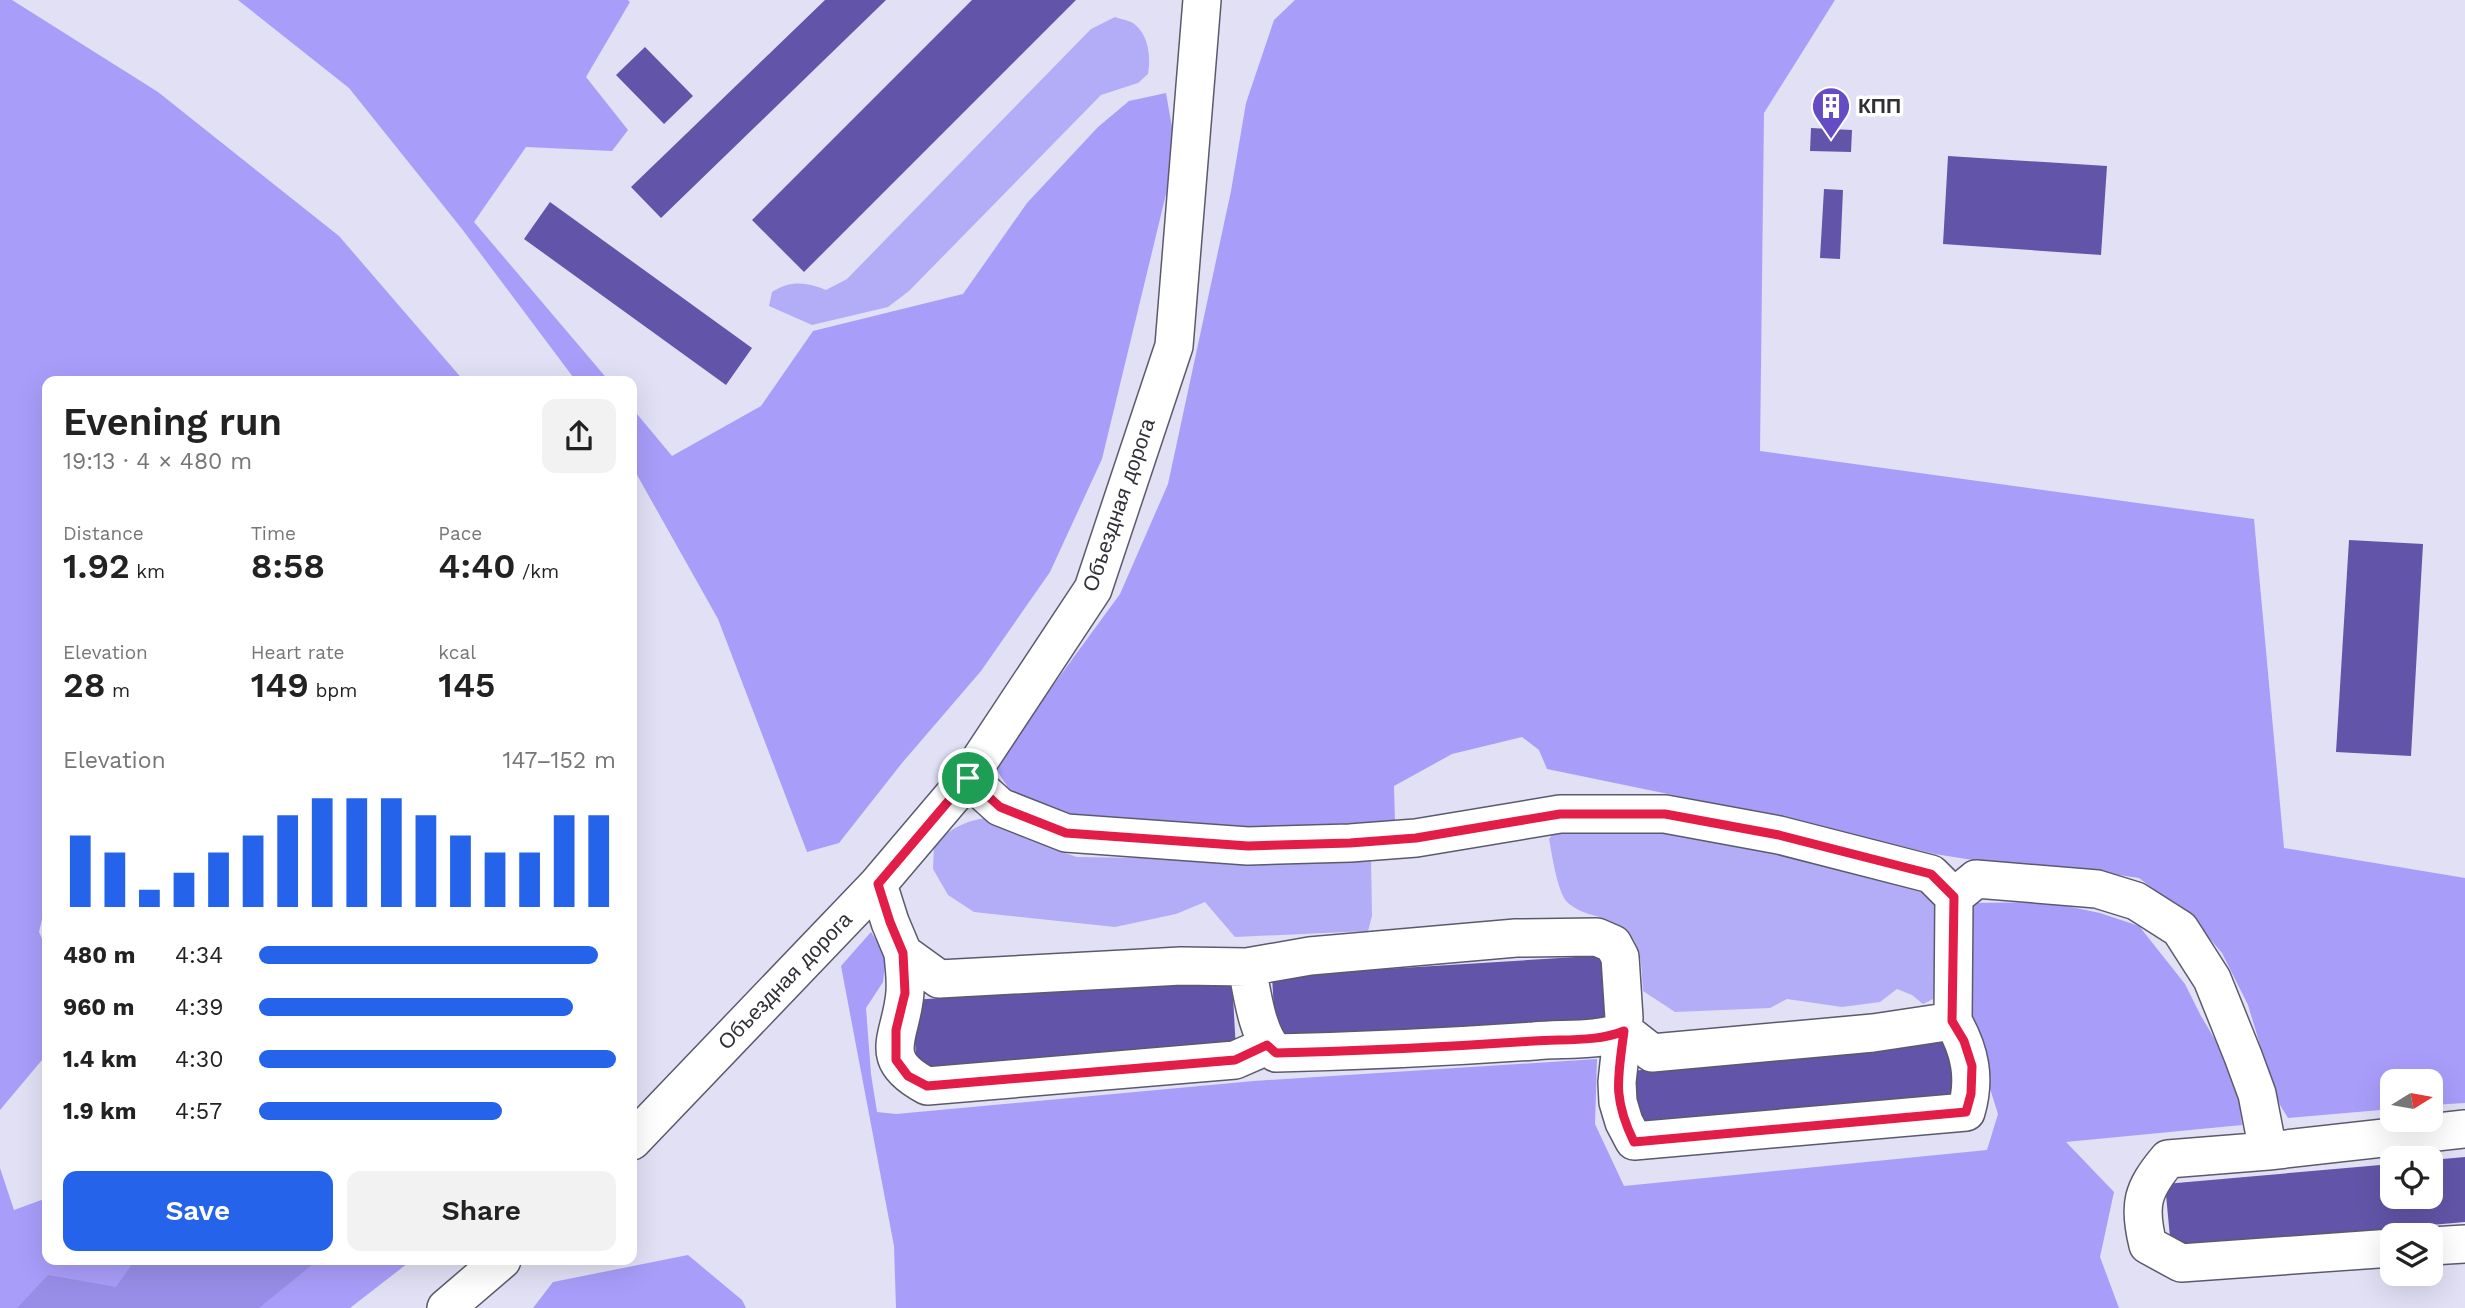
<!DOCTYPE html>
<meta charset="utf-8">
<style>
:root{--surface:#fff;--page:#f2f2f2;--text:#222;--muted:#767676;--accent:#2563eb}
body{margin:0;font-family:"Work Sans",sans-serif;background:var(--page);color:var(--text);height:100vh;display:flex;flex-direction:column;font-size:26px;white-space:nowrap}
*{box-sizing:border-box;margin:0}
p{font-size:23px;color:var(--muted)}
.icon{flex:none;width:38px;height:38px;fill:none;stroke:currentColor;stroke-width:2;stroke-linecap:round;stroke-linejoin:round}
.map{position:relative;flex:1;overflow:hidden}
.side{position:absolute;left:42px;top:376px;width:595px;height:889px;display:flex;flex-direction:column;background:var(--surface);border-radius:14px;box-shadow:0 7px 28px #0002}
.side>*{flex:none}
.needle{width:46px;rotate:79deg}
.buttons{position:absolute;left:2380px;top:1069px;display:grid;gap:14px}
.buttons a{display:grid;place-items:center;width:63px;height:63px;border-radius:14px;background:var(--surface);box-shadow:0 7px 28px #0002;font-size:35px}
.pin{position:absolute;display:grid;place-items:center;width:60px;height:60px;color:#fff;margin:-30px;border:4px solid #fff;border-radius:50%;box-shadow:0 2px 7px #0007}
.round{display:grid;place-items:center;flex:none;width:74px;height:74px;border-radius:14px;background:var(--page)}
.summary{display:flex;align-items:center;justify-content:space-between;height:119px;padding:0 21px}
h1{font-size:38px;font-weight:600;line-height:52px}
.figures{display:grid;grid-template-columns:repeat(3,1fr);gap:10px;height:119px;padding:7px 21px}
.figures div{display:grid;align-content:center}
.figures b{font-size:35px;font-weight:600}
.figures small{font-size:19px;font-weight:400}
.figures p{font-size:19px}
.chart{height:196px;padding:14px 21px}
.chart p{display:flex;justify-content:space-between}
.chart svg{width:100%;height:126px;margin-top:7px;stroke:var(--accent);stroke-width:6}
.primary-button{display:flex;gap:14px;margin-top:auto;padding:14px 21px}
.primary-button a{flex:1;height:80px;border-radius:14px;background:var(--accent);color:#fff;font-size:28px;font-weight:600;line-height:80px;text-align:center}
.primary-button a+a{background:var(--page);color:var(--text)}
ul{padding:0 21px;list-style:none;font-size:23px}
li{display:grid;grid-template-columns:112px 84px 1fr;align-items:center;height:52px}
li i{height:18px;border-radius:9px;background:var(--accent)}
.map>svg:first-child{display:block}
.green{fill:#b3adf8}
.forest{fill:#a89efa}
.water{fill:#988ee8}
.building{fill:#6255a9}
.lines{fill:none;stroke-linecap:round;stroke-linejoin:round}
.minor-casing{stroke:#5b5a6c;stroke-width:40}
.minor{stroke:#fff;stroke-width:37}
.route-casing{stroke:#fff;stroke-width:14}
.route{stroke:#e11d48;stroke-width:9}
.labels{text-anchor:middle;stroke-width:7;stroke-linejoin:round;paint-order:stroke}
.poi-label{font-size:21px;font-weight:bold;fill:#2f2f36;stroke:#fff;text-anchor:start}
.street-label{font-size:21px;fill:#2f2f36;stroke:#fff}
</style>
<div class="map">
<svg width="2465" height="1308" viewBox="0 0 2465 1308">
<rect width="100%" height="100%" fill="#e1e0f5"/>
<path class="green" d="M 1115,17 C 1120,19 1127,20 1131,22 C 1149,32 1151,57 1148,74 L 1138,83 L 1101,95 L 909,291 L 888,307 L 812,325 L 769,306 L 772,292 C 790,280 807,282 826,290 L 847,279 L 1091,29 Z
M 994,817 L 1053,849 L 1077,857 L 1341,861 L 1371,859 L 1372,916 L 1368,931 L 1235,937 L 1205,902 L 1176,914 L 1115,927 L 974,912 L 948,895 L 933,869 L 934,844 C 955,826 966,820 994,817 Z
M 1557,828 L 1666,833 L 1767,849 L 1924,890 L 1937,906 L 1940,984 L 1935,998 L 1923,1004 L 1912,995 L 1897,989 L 1880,1002 L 1842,1007 L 1787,999 L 1770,1008 L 1675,1012 L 1643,991 C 1641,949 1641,930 1596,916 C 1587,914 1574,909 1567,902 C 1557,891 1552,854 1549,839 Z"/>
<path class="forest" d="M 0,0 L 12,0 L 158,92 L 339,236 L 464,381 L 47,382 L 47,898 L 39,932 L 47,949 L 47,1054 L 0,1110 Z
M 238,0 L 628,0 L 630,2 L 586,77 L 628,130 L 612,151 L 526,147 L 474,222 L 609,381 L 576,381 L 462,229 L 349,88 Z
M 1295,0 L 1835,0 L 1764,113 L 1760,451 L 2254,519 L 2284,848 L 2465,878 L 2465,1103 L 2431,1105 L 2431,1082 L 2392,1082 L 2392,1109 L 2288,1118 L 2280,1105 L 2270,1078 L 2248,1005 L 2222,953 L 2192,918 L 2139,878 L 2098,872 L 1985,862 L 1935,854 L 1770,815 L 1547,769 L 1539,750 L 1522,737 L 1452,754 L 1394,786 L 1395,823 L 1345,828 L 1257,827 L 1082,818 L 1034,803 L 1009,789 L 996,769 L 1046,695 L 1120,594 L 1168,484 L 1231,191 L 1246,103 L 1274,20 Z
M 1166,93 L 1173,133 L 1167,190 L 1102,459 L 1050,572 L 981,671 L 902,763 L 839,843 L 807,852 L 718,619 L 632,466 L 632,408 L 672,456 L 761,406 L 813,331 L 963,294 L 1027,203 L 1098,127 L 1129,101 Z
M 2047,902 L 2100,913 L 2139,926 L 2185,984 L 2201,1016 L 2217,1043 L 2239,1100 L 2242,1125 L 2066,1142 L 2114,1192 L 2100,1257 L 2119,1308 L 896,1308 L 894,1246 L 841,966 L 871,932 L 886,956 L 883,982 L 866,1008 L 871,1074 L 877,1112 L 896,1114 L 1254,1081 L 1597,1059 L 1595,1124 L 1624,1186 L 1987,1150 L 1998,1114 L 1981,1060 L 1972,1017 L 1970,903 Z
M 0,1168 L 14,1210 L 47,1198 L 47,1260 L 412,1260 L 350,1308 L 0,1308 Z
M 688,1255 L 742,1300 L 746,1308 L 533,1308 L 553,1282 Z"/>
<path class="water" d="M 135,1260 L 318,1260 L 259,1308 L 17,1308 L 48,1275 L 116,1287 Z"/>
<path class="building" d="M 825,0 L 886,0 L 661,218 L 631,187 Z
M 972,0 L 1076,0 L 804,272 L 752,220 Z
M 645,47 L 693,96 L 664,124 L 616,75 Z
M 1811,128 L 1852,130 L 1851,152 L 1810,151 Z
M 1948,156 L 2107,166 L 2101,255 L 1943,244 Z
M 1824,189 L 1843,190 L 1840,259 L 1820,258 Z
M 550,202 L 752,348 L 726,385 L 524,239 Z
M 2349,540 L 2423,544 L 2411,756 L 2336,752 Z
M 1608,955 L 1612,1024 L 1276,1045 L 1272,976 Z
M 1232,979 L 1236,1050 L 917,1071 L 912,1000 Z
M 1949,1041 L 1955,1099 L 1636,1129 L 1631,1071 Z
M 2465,1157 L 2465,1222 L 2171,1248 L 2165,1184 L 2392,1164 L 2392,1197 L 2431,1197 L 2431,1160 Z"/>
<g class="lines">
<g class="minor-casing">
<path id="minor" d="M 878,884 L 890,922 L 903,953 L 939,979 L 1181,966 L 1247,967 C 1252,992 1257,1036 1276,1053 C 1362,1051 1448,1047 1534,1041 C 1563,1038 1597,1042 1624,1031 L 1652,1053 L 1873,1033 L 1953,1021 L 1954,897 L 1931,874 L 1779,835 L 1665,814 L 1560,814 L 1416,838 L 1350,843 L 1248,846 L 1066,833 L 1000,807 L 968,778
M 1954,897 L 1976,879 L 2097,889 L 2136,901 L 2180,929 L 2212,979 L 2243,1056 L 2257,1094 L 2268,1151
M 903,953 C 904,966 906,979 905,992 C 902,1037 874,1058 927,1086 L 1235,1060 L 1267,1046
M 1247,967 L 1310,956 L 1516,938 L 1597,937 L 1613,944 L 1620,957 L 1624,1018 L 1617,1082 L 1618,1102 L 1624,1122 L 1634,1141 L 1966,1112 C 1976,1078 1970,1051 1953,1021
M 632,1141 L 878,884 L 968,778 L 1093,589 L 1174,346 L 1202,0
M 2431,1246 L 2465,1244
M 2392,1248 L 2181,1263 L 2148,1245 C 2138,1205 2142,1190 2168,1159 L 2268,1151 L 2465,1129
M 446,1308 L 502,1260"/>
</g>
<use href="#minor" class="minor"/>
</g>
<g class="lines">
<g class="route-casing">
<path id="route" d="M 968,778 L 1000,807 L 1066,833 L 1248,846 L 1350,843 L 1416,838 L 1560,814 L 1665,814 L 1779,835 L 1931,874 L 1954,897 L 1952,1021 L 1964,1041 L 1972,1066 L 1971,1094 L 1966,1112 L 1634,1142 C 1612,1097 1618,1078 1624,1031 C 1598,1042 1563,1039 1534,1041 C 1448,1047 1362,1051 1276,1053 L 1267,1045 L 1235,1060 L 927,1086 L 908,1076 L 896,1060 L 896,1030 L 905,993 L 903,953 L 890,922 L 878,884 Z"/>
</g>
<use href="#route" class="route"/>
</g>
<defs>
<g id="building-pin" transform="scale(2.0125)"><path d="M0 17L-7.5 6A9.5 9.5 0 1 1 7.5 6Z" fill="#654cc5" stroke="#fff"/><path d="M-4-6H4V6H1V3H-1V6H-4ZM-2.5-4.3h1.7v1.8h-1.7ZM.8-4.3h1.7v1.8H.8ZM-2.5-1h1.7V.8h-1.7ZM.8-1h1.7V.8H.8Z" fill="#fff"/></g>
</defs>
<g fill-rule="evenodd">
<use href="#building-pin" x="1831" y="106"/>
</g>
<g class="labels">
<g class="poi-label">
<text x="1858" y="113">КПП</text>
</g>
<g class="street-label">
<text transform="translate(1119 505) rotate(-71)" y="7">Объездная дорога</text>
<text transform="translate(785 981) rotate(-46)" y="7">Объездная дорога</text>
</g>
</g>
</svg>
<div class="buttons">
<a><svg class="needle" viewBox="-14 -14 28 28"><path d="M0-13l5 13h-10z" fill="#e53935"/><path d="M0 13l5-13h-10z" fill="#767676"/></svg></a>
<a><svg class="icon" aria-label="locate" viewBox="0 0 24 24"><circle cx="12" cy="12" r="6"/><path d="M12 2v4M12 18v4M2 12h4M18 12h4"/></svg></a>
<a><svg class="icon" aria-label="layers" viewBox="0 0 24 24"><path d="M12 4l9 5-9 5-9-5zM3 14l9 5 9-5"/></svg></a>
</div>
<div class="pin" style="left:968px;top:778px;background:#1e9e55"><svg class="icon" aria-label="arrive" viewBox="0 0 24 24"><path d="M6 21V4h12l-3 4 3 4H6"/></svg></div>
<section class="side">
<div class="summary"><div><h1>Evening run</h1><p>19:13 · 4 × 480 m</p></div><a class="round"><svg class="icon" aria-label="share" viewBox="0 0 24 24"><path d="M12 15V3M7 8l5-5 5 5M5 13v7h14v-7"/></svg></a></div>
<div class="figures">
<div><p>Distance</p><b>1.92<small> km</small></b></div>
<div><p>Time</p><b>8:58</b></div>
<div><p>Pace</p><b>4:40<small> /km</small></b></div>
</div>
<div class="figures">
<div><p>Elevation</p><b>28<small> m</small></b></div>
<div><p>Heart rate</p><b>149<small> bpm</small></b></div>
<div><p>kcal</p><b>145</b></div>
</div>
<div class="chart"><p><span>Elevation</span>147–152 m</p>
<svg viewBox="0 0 160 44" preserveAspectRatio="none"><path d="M5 44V19M15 44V25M25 44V38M35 44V32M45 44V25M55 44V19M65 44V12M75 44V6M85 44V6M95 44V6M105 44V12M115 44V19M125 44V25M135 44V25M145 44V12M155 44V12"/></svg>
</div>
<ul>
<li><b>480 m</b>4:34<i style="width:95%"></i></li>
<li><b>960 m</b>4:39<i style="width:88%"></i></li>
<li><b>1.4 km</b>4:30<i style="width:100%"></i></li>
<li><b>1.9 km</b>4:57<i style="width:68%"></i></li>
</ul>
<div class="primary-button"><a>Save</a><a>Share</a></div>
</section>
</div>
